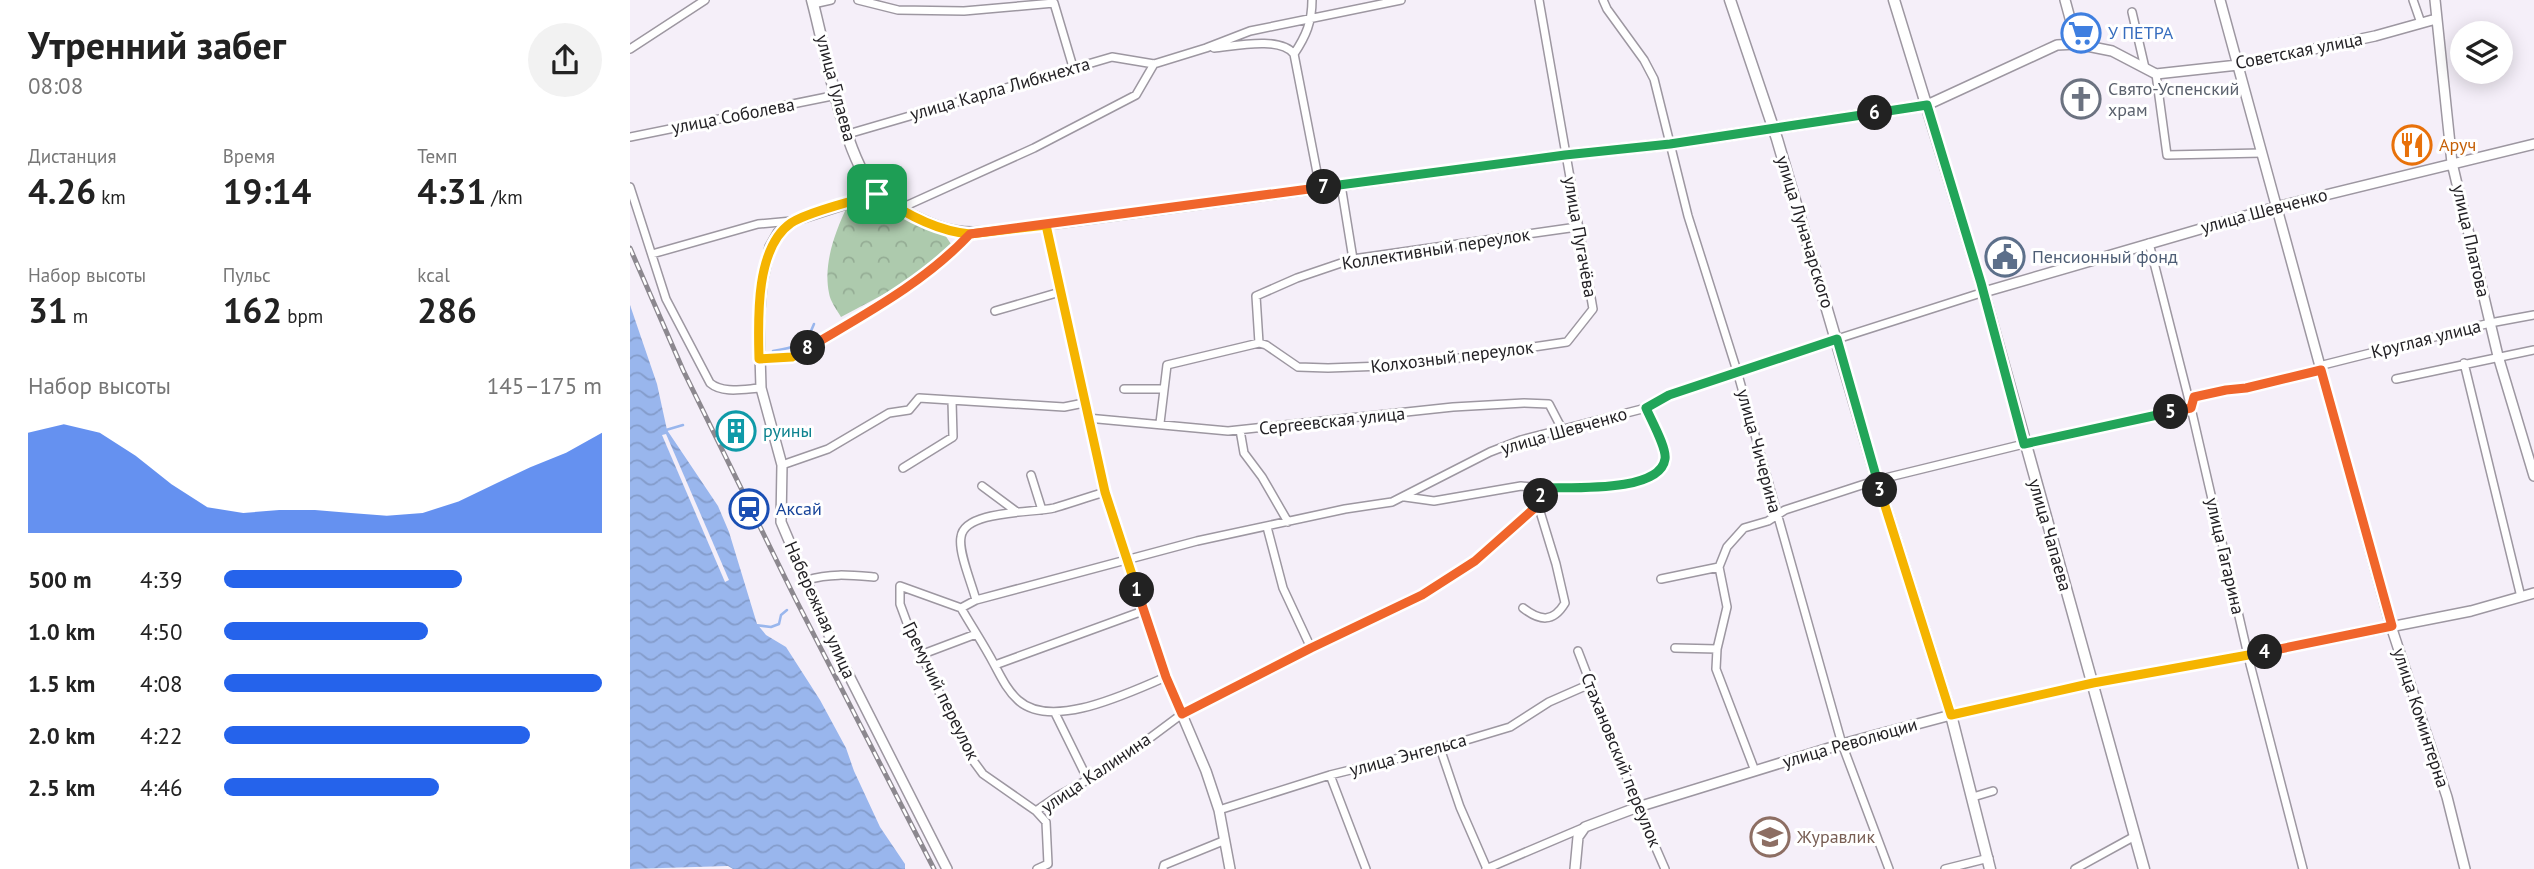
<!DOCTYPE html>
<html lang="ru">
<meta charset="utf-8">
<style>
:root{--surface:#fff;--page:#f2f2f2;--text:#222;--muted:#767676;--accent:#2563eb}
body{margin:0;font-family:"PT Sans",sans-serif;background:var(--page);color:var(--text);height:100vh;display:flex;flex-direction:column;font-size:26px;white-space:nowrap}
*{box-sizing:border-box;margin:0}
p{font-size:23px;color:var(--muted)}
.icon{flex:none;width:38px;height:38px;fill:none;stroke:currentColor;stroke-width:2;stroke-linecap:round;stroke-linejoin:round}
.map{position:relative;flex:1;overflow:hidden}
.side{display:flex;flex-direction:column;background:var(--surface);width:630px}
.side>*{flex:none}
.controls{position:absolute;left:1820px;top:21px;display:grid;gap:14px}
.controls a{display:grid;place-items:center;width:63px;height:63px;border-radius:50%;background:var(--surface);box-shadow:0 4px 18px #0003;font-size:35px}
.pin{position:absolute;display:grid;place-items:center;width:60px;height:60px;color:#fff;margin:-30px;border-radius:14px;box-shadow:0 4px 10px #0006}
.km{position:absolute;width:35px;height:35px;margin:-18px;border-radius:50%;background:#222;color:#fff;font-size:19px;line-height:35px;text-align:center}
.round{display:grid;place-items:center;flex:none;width:74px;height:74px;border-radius:37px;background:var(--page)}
.summary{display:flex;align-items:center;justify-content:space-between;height:119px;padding:0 28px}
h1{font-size:38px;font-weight:600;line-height:52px}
.figures{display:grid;grid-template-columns:repeat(3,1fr);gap:10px;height:119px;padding:7px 28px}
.figures div{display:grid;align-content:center}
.figures b{font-size:35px;font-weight:600}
.figures small{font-size:19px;font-weight:400}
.figures p{font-size:19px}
.chart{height:196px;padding:14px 28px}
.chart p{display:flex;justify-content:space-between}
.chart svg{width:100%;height:126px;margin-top:7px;fill:var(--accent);opacity:.7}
ul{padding:0 28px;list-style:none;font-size:23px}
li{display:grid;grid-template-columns:112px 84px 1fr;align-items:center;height:52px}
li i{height:18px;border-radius:9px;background:var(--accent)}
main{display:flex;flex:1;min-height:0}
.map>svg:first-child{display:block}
.park{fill:url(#park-crowns)}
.water{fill:url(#water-waves)}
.pier{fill:#f5eff9}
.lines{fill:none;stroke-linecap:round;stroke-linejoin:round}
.stream{stroke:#99b6ed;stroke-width:2.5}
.minor-casing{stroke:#9d97a1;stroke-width:10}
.tertiary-casing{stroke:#9d97a1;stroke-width:12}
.secondary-casing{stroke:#9d97a1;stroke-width:13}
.minor{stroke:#fff;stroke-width:7}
.tertiary{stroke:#fff;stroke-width:9}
.secondary{stroke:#fff;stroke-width:10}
.rail-casing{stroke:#8c888f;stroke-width:5}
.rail{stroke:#fff;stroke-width:2.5;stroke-dasharray:8;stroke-linecap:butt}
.split-1-casing{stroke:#fff;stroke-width:14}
.split-2-casing{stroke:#fff;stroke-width:14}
.split-3-casing{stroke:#fff;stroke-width:14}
.split-4-casing{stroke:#fff;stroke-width:14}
.split-5-casing{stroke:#fff;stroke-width:14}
.split-6-casing{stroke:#fff;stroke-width:14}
.split-7-casing{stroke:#fff;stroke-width:14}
.split-8-casing{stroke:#fff;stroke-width:14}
.split-9-casing{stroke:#fff;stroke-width:14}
.split-1{stroke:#f5b400;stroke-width:9}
.split-2{stroke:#f0652b;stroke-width:9}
.split-3{stroke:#22a559;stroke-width:9}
.split-4{stroke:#f5b400;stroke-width:9}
.split-5{stroke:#f0652b;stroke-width:9}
.split-6{stroke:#22a559;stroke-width:9}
.split-7{stroke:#22a559;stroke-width:9}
.split-8{stroke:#f0652b;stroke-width:9}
.split-9{stroke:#f5b400;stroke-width:9}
.labels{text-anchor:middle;stroke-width:6;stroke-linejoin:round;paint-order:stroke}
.shop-label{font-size:18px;fill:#366cbe;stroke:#fff;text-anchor:start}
.street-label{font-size:18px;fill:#242226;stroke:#fff}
.worship-label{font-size:18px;fill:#5b616d;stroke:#fff;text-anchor:start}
.food-label{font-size:18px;fill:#c56008;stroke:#fff;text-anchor:start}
.service-label{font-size:18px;fill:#4e5e75;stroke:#fff;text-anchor:start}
.culture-label{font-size:18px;fill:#0d838f;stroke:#fff;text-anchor:start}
.transit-label{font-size:18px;fill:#164399;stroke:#fff;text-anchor:start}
.education-label{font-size:18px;fill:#785e54;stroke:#fff;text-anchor:start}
</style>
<main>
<section class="side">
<div class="summary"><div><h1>Утренний забег</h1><p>08:08</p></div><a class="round"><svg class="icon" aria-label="share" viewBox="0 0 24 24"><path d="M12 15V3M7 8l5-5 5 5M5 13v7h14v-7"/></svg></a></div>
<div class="figures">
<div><p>Дистанция</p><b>4.26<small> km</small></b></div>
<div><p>Время</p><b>19:14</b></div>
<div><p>Темп</p><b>4:31<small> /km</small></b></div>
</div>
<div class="figures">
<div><p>Набор высоты</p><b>31<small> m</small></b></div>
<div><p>Пульс</p><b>162<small> bpm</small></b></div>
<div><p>kcal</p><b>286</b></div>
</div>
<div class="chart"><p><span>Набор высоты</span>145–175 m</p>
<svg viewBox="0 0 160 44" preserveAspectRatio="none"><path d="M0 44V9L10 6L20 9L30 17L40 27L50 35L60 37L70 36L80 36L90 37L100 38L110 37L120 33L130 27L140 21L150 16L160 9V44z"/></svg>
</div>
<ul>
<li><b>500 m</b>4:39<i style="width:63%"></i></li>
<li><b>1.0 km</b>4:50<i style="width:54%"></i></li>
<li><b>1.5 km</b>4:08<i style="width:100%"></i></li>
<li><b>2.0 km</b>4:22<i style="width:81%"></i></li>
<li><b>2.5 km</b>4:46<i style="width:57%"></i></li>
</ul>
</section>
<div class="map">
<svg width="1904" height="869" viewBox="0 0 1904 869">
<defs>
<pattern id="park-crowns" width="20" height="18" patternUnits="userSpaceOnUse" patternTransform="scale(1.75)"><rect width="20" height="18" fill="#adcaad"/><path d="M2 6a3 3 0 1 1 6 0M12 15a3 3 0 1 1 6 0" fill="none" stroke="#95ad95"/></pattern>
<pattern id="water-waves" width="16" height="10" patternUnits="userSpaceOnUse" patternTransform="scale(1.75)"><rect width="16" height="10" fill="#99b6ed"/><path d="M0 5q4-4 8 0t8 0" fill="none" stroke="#849ccb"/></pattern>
</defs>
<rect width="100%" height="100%" fill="#f5eff9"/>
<path class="park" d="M 246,200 L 315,235 L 323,247 L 292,274 L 211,317 C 207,310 200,301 199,293 C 193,264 205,232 217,207 L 234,201 Z"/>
<path class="water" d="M 0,305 L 27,384 L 37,430 L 88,506 L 99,532 L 127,624 L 136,635 L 156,647 L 190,700 L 216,748 L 224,771 L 250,827 L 275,864 L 275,869 L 103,869 L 98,866 L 0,869 Z"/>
<path class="pier" d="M 36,434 L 99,580 L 95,582 L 32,435 Z"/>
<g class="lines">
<path class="stream" d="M 143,351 C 164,348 177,344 184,324
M 36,430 L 53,425
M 125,625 L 141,627 L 149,624 L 151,615 L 157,610"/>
<g class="minor-casing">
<path id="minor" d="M 228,0 L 268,10 L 334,11 L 424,3 L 443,67
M 682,0 C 682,22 676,36 664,54 L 690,188
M 973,0 L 977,9 L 1014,60 L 1024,79 L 1058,216 L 1107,371 L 1212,744 L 1259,869
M 1783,0 L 1791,23
M 183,4 L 201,0
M 1502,12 L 1515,68
M 584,48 C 605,46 650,36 664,54
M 0,49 L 75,0
M 1526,74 L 1537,155 L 1632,153
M 218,134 L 482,57 L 524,64 L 576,48 L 620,31 L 771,0
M 0,137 L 207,95
M 711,185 L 723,259
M 0,187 L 36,299 L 80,383 C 93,394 114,389 131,388
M 269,209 L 404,148 L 506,95 L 524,64
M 1519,243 L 1561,408 L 1620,664 L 1673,869
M 22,254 L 128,224 L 162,221
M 365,311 L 430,292
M 629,343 L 636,345 L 668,367 L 698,368 L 782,365 L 937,342 L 963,309 L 909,0
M 129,359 L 162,357 L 273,291 L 323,252 L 340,234
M 1834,363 L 1891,597
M 1689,366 L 1860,323 L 1904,315
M 1766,379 L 1904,350
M 494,389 L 534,389
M 457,418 L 598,431 L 823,407 L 894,403 L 919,404 L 932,429
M 530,423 L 537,365 L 629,343 L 626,296 L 667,278 L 723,259 L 947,227
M 610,430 L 614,453 L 632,477 L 658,522
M 152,465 L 198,449 L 259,413 L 279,410 L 289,398 L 434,407 L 454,403
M 273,468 L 323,437 L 322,401
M 401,475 L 412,510
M 352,486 L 387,512
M 775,497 L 804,501 L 891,486 L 915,488
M 637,527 L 653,588 L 681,648
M 1031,579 L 1089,567
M 177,580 C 200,573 220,575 244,577
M 346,600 C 342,584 328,552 331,537 C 334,510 403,513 424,508 C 441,503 458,497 475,492
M 331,608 C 342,627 354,645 364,664 C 371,677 377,690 388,700 C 422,731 500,692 536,677
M 893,608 C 910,621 923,623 935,603 L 926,564 L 908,505
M 1045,648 L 1087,649
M 948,651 L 1008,807 L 1035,869
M 293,654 L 346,634
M 365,665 L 513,611
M 425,713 L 458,780
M 810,748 L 830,807 L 857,869
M 1125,771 L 1086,669 L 1087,649 L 1097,607 L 1089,567 L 1097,547 L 1114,528 L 1138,521 L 1155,510 L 1247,480 L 1394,444 L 1561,408 L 1564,397 L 1616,388 L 1691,370
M 700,775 L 736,869
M 1343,797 L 1363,791
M 589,810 L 700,775 L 810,748 L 880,727 L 919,702 L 960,684
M 406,811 L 353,774 L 339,755 L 280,631 L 270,604 L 270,586 L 331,608 L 346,600 L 567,541 L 715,509 L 762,502 L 860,452 L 891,440 L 1016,408 L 1039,395 L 1107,371 L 1354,292
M 407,869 L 418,864 L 416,822 L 406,811 L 428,796 L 481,767 L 552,714 L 681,648 L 792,595 L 845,561 L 908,505 L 915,488 C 941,487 1030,493 1035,459 C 1037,448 1021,419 1016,408
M 533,869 L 534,865 L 593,841
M 856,869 L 955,827
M 1315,869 L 1359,858
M 1445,869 L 1505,836"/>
</g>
<g class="tertiary-casing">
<path id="tertiary" d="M 1435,0 L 1447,44
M 1590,0 L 1761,626 L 1817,797 L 1835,869
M 1805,0 L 1822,163 L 1868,356 L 1904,476
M 1297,105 L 1427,45 L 1447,44 L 1482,51 L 1526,74 L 1608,65 L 1745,36 L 1806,19
M 247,194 L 163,221 L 148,233 L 140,247 L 132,283 L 129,321 L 131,388 L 152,465 L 151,522 L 202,642 L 317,869
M 416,224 L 475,492 L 536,677 L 576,771 L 589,810 L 600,869
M 1354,292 L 1646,207 L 1904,144
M 945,869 L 948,837 L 955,827 L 1008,807 L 1212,744 L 1321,715 L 1463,683 L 1618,655 L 1841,611 L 1904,593"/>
</g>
<g class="secondary-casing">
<path id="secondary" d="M 182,0 C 195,48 214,159 247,193 C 257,204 274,212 288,218 C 317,232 334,235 366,231 L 935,155 L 1040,144 L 1297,105
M 1100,0 L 1147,139 L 1247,480 L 1321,715 L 1360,869
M 1264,0 L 1351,283 L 1514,869"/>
</g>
<use href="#minor" class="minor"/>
<use href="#tertiary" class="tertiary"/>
<use href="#secondary" class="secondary"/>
<g class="rail-casing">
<path id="rail" d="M 0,248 L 53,370 L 165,598 L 304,869"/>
</g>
<use href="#rail" class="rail"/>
</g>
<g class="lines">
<g class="split-1-casing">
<path id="split-1" d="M 247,194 C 275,214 306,231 340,234 L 416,225 L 475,492 L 507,590"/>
</g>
<g class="split-2-casing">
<path id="split-2" d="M 507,590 L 536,677 L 552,714 L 681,648 L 792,595 L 845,561 L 908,505 L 911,496"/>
</g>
<g class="split-3-casing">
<path id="split-3" d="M 911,496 L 915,488 C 941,487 1030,493 1035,459 C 1037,448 1021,420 1016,408 L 1039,395 L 1207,339 L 1250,490"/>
</g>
<g class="split-4-casing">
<path id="split-4" d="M 1250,490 L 1321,715 L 1463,683 L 1635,652"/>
</g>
<g class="split-5-casing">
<path id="split-5" d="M 1541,412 L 1561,408 L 1564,397 L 1596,390 L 1616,388 L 1691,370 L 1762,626 L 1635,652"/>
</g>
<g class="split-6-casing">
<path id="split-6" d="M 1245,113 L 1297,105 L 1351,283 L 1394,444 L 1541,412"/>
</g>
<g class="split-7-casing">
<path id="split-7" d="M 694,187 L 935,155 L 1040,144 L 1245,113"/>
</g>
<g class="split-8-casing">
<path id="split-8" d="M 178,348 C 235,314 294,283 340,234 L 694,187"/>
</g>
<g class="split-9-casing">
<path id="split-9" d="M 178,348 L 162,357 L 129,359 C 128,320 125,248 161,223 C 177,212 227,200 247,194"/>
</g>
<use href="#split-1" class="split-1"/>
<use href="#split-2" class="split-2"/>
<use href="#split-3" class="split-3"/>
<use href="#split-4" class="split-4"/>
<use href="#split-5" class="split-5"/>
<use href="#split-6" class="split-6"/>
<use href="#split-7" class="split-7"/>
<use href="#split-8" class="split-8"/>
<use href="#split-9" class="split-9"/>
</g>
<defs>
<g id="supermarket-ring" transform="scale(2.0125)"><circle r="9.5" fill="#fff" stroke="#3f7fe0" stroke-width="1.5"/><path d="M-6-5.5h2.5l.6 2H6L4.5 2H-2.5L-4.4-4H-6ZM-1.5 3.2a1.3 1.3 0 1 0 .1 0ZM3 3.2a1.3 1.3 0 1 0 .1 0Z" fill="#3f7fe0"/></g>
<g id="church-ring" transform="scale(2.0125)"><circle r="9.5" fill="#fff" stroke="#6b7280" stroke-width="1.5"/><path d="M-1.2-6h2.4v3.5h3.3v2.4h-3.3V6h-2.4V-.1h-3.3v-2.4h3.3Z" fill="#6b7280"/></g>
<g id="restaurant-ring" transform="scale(2.0125)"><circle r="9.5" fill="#fff" stroke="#e8710a" stroke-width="1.5"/><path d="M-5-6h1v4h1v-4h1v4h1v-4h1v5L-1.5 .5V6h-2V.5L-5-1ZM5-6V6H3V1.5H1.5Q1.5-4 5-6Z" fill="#e8710a"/></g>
<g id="civic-ring" transform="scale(2.0125)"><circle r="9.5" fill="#fff" stroke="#5c6f8a" stroke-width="1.5"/><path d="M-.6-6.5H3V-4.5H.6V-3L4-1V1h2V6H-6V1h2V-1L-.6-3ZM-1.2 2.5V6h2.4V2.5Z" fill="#5c6f8a"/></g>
<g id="building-ring" transform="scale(2.0125)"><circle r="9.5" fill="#fff" stroke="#0f9aa8" stroke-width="1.5"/><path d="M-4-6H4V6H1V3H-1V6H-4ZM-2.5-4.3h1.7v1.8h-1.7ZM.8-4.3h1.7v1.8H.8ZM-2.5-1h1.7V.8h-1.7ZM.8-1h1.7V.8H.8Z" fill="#0f9aa8"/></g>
<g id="station-ring" transform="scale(2.0125)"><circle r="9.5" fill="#fff" stroke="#1a4fb4" stroke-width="1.5"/><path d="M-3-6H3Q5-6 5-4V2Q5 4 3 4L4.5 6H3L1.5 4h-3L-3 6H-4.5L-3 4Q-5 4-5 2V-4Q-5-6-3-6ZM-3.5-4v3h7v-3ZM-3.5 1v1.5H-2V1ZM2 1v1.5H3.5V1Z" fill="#1a4fb4"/></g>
<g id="school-ring" transform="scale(2.0125)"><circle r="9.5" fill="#fff" stroke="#8d6e63" stroke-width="1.5"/><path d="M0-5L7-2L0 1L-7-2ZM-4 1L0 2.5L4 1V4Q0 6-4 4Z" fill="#8d6e63"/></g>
</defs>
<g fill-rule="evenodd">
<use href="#supermarket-ring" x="1451" y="33"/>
<use href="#church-ring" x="1451" y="99"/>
<use href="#restaurant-ring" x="1782" y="145"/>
<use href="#civic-ring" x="1375" y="257"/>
<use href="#building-ring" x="106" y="431"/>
<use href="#station-ring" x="119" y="509"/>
<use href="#school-ring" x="1140" y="837"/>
</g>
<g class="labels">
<g class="shop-label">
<text x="1478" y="39">У ПЕТРА</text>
</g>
<g class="street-label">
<text transform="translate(1669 51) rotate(-11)" y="6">Советская улица</text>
<text transform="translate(206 88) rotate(75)" y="6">улица Гулаева</text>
<text transform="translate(370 89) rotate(-16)" y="6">улица Карла Либкнехта</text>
<text transform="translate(103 116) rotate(-11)" y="6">улица Соболева</text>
<text transform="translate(1634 211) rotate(-15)" y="6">улица Шевченко</text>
<text transform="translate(1175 232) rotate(73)" y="6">улица Луначарского</text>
<text transform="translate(950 237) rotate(80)" y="6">улица Пугачёва</text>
<text transform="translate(1841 241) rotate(77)" y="6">улица Платова</text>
<text transform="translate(806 249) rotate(-9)" y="6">Коллективный переулок</text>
<text transform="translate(1796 339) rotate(-14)" y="6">Круглая улица</text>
<text transform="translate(822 357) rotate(-7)" y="6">Колхозный переулок</text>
<text transform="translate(702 421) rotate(-6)" y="6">Сергеевская улица</text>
<text transform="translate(934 431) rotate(-16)" y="6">улица Шевченко</text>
<text transform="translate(1129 451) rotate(75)" y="6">улица Чичерина</text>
<text transform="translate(1420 535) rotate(74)" y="6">улица Чапаева</text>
<text transform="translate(1595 556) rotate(77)" y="6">улица Гагарина</text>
<text transform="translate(190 610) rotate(66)" y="6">Набережная улица</text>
<text transform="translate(311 691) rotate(64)" y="6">Гремучий переулок</text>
<text transform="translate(1791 718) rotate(72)" y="6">улица Коминтерна</text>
<text transform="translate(1220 743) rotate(-16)" y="6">улица Революции</text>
<text transform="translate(778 755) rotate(-15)" y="6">улица Энгельса</text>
<text transform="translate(991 760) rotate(68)" y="6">Стахановский переулок</text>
<text transform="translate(466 773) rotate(-34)" y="6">улица Калинина</text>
</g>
<g class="worship-label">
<text x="1478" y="95">Свято-Успенский<tspan x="1478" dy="21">храм</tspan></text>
</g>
<g class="food-label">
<text x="1809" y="151">Аруч</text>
</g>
<g class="service-label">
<text x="1402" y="263">Пенсионный фонд</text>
</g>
<g class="culture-label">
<text x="133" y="437">руины</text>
</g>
<g class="transit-label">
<text x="146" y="515">Аксай</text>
</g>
<g class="education-label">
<text x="1167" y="843">Журавлик</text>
</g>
</g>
</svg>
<div class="controls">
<a><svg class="icon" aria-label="layers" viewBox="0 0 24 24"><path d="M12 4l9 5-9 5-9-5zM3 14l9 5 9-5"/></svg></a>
</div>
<div class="pin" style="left:247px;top:194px;background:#1e9e55"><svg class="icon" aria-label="arrive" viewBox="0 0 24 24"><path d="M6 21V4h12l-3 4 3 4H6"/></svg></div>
<b class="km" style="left:507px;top:590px">1</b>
<b class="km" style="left:911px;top:496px">2</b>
<b class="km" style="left:1250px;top:490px">3</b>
<b class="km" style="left:1635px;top:652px">4</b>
<b class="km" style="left:1541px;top:412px">5</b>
<b class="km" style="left:1245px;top:113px">6</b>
<b class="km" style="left:694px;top:187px">7</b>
<b class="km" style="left:178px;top:348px">8</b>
</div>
</main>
